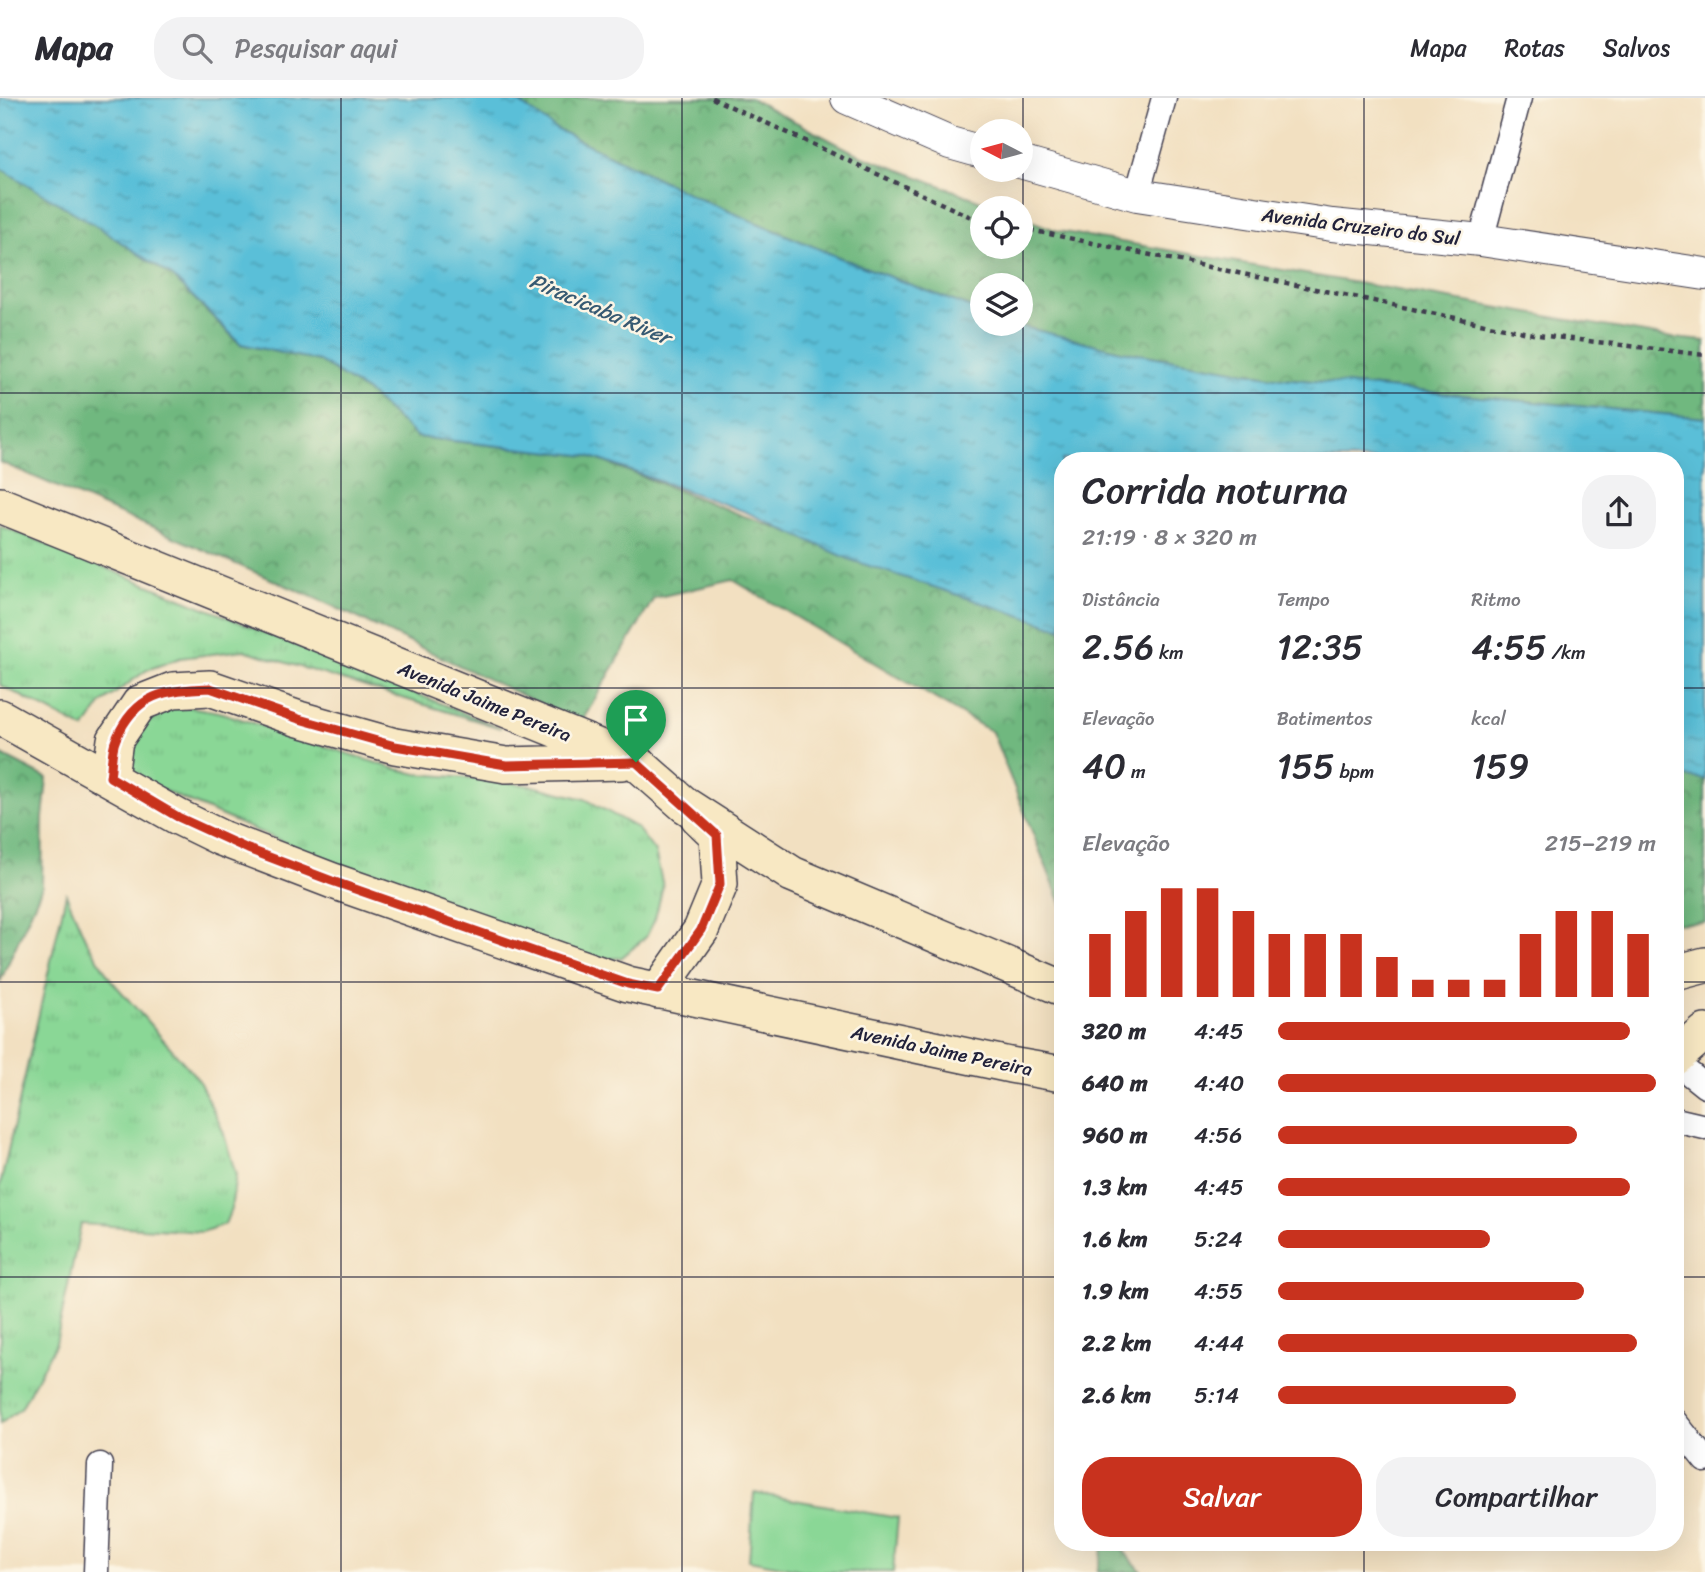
<!DOCTYPE html>
<html lang="pt">
<meta charset="utf-8">
<style>
:root{--surface:#fff;--page:#f2f2f3;--text:#2b2b33;--muted:#7c7c81;--line:#e1e1e2;--accent:#c8321e}
body{margin:0;font-family:Sriracha,sans-serif;background:var(--page);color:var(--text);height:100vh;display:flex;flex-direction:column;font-size:26px;white-space:nowrap}
*{box-sizing:border-box;margin:0}
p{font-size:23px;color:var(--muted)}
.icon{flex:none;width:38px;height:38px;fill:none;stroke:currentColor;stroke-width:2;stroke-linecap:round;stroke-linejoin:round}
.map{position:relative;flex:1;overflow:hidden}
.panel{position:absolute;left:1054px;top:354px;width:630px;height:1099px;display:flex;flex-direction:column;background:var(--surface);border-radius:28px;box-shadow:0 7px 28px #0002}
.panel>*{flex:none}
.needle{width:46px;rotate:276deg}
.buttons{position:absolute;left:970px;top:21px;display:grid;gap:14px}
.buttons a{display:grid;place-items:center;width:63px;height:63px;border-radius:50%;background:var(--surface);box-shadow:0 7px 28px #0002;font-size:35px}
.pin{position:absolute;display:grid;place-items:center;width:60px;height:60px;color:#fff;margin:-72px -30px;border-radius:50% 50% 50% 0;rotate:-45deg;box-shadow:0 0 7px #0007}
.pin .icon{rotate:45deg}
.round{display:grid;place-items:center;flex:none;width:74px;height:74px;border-radius:28px;background:var(--page)}
.head{display:flex;align-items:center;justify-content:space-between;height:119px;padding:0 28px}
h1{font-size:38px;font-weight:600;line-height:52px}
.metrics{display:grid;grid-template-columns:repeat(3,1fr);gap:10px;height:119px;padding:7px 28px}
.metrics div{display:grid;align-content:center}
.metrics b{font-size:35px;font-weight:600}
.metrics small{font-size:19px;font-weight:400}
.metrics p{font-size:19px}
.chart{height:196px;padding:14px 28px}
.chart p{display:flex;justify-content:space-between}
.chart svg{width:100%;height:126px;margin-top:7px;stroke:var(--accent);stroke-width:6}
.cta{display:flex;gap:14px;margin-top:auto;padding:14px 28px}
.cta a{flex:1;height:80px;border-radius:28px;background:var(--accent);color:#fff;font-size:28px;font-weight:600;line-height:80px;text-align:center}
.cta a+a{background:var(--page);color:var(--text)}
ul{padding:0 28px;list-style:none;font-size:23px}
li{display:grid;grid-template-columns:112px 84px 1fr;align-items:center;height:52px}
li i{height:18px;border-radius:9px;background:var(--accent)}
header{display:flex;align-items:center;gap:42px;box-sizing:border-box;height:98px;padding:0 35px;background:var(--surface);border-bottom:2px solid var(--line)}
header strong{font-size:33px}
nav{display:flex;gap:38px;margin-inline-start:auto;font-size:24px}
.search{width:490px;height:63px;background:var(--page);display:flex;align-items:center;gap:18px;box-sizing:border-box;padding:0 24px;border-radius:28px;color:var(--muted);font-size:26px}
.map>svg:first-child{display:block}
.grass{fill:url(#grass-tufts);stroke:#567c68;stroke-width:2}
.forest{fill:url(#forest-crowns);stroke:#486d5d;stroke-width:2}
.garden{fill:#8ad796;stroke:#567c68;stroke-width:2}
.water{fill:url(#water-ripples);stroke:#3e708a;stroke-width:2}
.lines{fill:none;stroke-linecap:round;stroke-linejoin:round}
.minor-casing{stroke:#413e4f;stroke-width:27}
.tertiary-casing{stroke:#413e4f;stroke-width:34}
.secondary-casing{stroke:#413e4f;stroke-width:38}
.path{stroke:#413e4f;stroke-width:4.5;stroke-dasharray:5 5;stroke-linecap:butt}
.minor{stroke:#fff;stroke-width:24}
.tertiary{stroke:#fff;stroke-width:32}
.secondary{stroke:#f8e8c3;stroke-width:35}
.route-casing{stroke:#fff;stroke-width:14}
.route{stroke:#c8321e;stroke-width:9}
.grid{fill:none;stroke:#22223b;stroke-width:2;stroke-opacity:0.55}
.labels{text-anchor:middle;stroke-width:5;stroke-linejoin:round;paint-order:stroke}
.street-label{font-size:19px;fill:#22223b;stroke:#fcf5e5}
.water-label{font-size:21px;font-style:italic;fill:#365972;stroke:#fcf5e5}
</style>
<header>
<strong>Mapa</strong>
<div class="search"><svg class="icon" aria-label="search" viewBox="0 0 24 24"><circle cx="10" cy="10" r="6"/><path d="M15 15l6 6"/></svg>Pesquisar aqui</div>
<nav><a>Mapa</a><a>Rotas</a><a>Salvos</a></nav>
</header>
<div class="map">
<svg width="1705" height="1474" viewBox="0 0 1705 1474">
<defs>
<pattern id="grass-tufts" width="24" height="20" patternUnits="userSpaceOnUse" patternTransform="scale(1.75)"><rect width="24" height="20" fill="#8ad796"/><path d="M3 7l-1-3M5 7V3M7 7l1-3M15 17l-1-3M17 17v-4M19 17l1-3" fill="none" stroke="#77b882"/></pattern>
<pattern id="forest-crowns" width="20" height="18" patternUnits="userSpaceOnUse" patternTransform="scale(1.75)"><rect width="20" height="18" fill="#6fb87f"/><path d="M2 6a3 3 0 1 1 6 0M12 15a3 3 0 1 1 6 0" fill="none" stroke="#5b9569"/></pattern>
<pattern id="water-ripples" width="26" height="14" patternUnits="userSpaceOnUse" patternTransform="scale(1.75)"><rect width="26" height="14" fill="#5abfd8"/><path d="M2 4q2-2 4 0t4 0M15 11q2-2 4 0t4 0" fill="none" stroke="#4a9bb0"/></pattern>
</defs>
<rect width="100%" height="100%" fill="#fcf5e5"/>
<filter id="ink" filterUnits="userSpaceOnUse"><feTurbulence type="fractalNoise" baseFrequency=".0143" numOctaves="2"/><feDisplacementMap in="SourceGraphic" scale="14" xChannelSelector="R" yChannelSelector="G"/><feConvolveMatrix kernelMatrix="1 2 1 2 8 2 1 2 1" color-interpolation-filters="sRGB"/></filter>
<filter id="wash" filterUnits="userSpaceOnUse"><feTurbulence type="fractalNoise" baseFrequency=".00686" numOctaves="4" result="noise"/><feDisplacementMap in="SourceGraphic" scale="28" xChannelSelector="R" yChannelSelector="G"/><feGaussianBlur stdDeviation="1.57" result="paint"/><feColorMatrix in="noise" values="0 0 0 0 0 0 0 0 0 0 0 0 0 0 0 0 0 1.4 0 .05"/><feComposite in="paint" operator="in"/></filter>
<g filter="url(#wash)">
<rect width="100%" height="100%" fill="#f2e0c1"/>
<path class="grass" d="M 0,427 L 501,630 L 244,552 L 180,560 L 147,572 L 102,605 L 84,631 L 0,587 Z
M 177,607 L 219,614 L 389,669 L 417,676 L 483,681 L 533,688 L 585,701 L 637,730 L 655,754 L 663,788 L 655,821 L 646,839 L 621,860 L 588,862 L 467,823 L 148,686 L 130,673 L 124,654 L 152,618 Z
M 66,796 L 85,840 L 111,882 L 198,981 L 223,1033 L 236,1077 L 231,1111 L 225,1126 L 202,1134 L 81,1126 L 56,1245 L 21,1310 L 0,1326 L 0,1088 Z"/>
<path class="forest" d="M 513,0 L 750,0 L 853,54 L 999,110 L 982,110 L 982,149 L 1020,149 L 1020,119 L 1058,133 L 1673,240 L 1705,243 L 1705,320 L 1281,280 L 1121,253 L 1014,227 L 1012,226 L 1020,226 L 1020,187 L 982,187 L 982,214 L 843,161 L 700,101 L 556,31 Z
M 0,70 L 98,129 L 173,179 L 240,246 L 319,263 L 369,295 L 417,339 L 589,358 L 744,418 L 1062,529 L 1062,808 L 992,634 L 733,482 L 654,500 L 581,625 L 324,504 L 0,364 Z
M 0,656 L 47,680 L 43,720 L 42,789 L 0,884 Z
M 1675,676 L 1705,678 L 1705,824 L 1675,826 Z
M 1104,1444 L 1116,1444 L 1142,1474 L 1097,1474 Z"/>
<path class="garden" d="M 754,1395 L 898,1420 L 893,1474 L 811,1474 L 749,1462 Z"/>
<path class="water" d="M 0,0 L 513,0 L 556,31 L 700,101 L 843,161 L 982,214 L 982,226 L 1012,226 L 1121,253 L 1281,280 L 1705,320 L 1705,681 L 1675,678 L 1675,362 L 1062,362 L 1062,531 L 851,462 L 746,414 L 589,358 L 417,339 L 369,295 L 319,263 L 241,246 L 173,179 L 98,129 L 0,70 Z"/>
</g>
<g filter="url(#ink)">
<g class="lines">
<g class="minor-casing">
<path id="minor" d="M 1137,97 L 1164,0
M 1481,142 L 1519,0
M 1675,964 L 1705,988
M 1675,1022 L 1705,1029
M 1675,1324 L 1705,1362
M 96,1474 L 100,1367"/>
</g>
<g class="tertiary-casing">
<path id="tertiary" d="M 847,0 L 950,45 L 982,54
M 1020,64 L 1137,97 L 1332,127 L 1481,142 L 1705,176"/>
</g>
<g class="secondary-casing">
<path id="secondary" d="M 0,407 L 636,664 L 685,707 L 792,776 L 1062,890
M 0,619 L 178,719 L 221,740 L 333,783 L 628,886 L 1010,967 L 1062,976
M 110,679 L 115,642 L 140,605 L 173,592 L 210,590 L 299,621 L 395,648 L 506,667 L 622,664
M 1675,875 L 1705,867
M 658,893 L 701,832 L 720,786 L 717,737 L 698,719
M 1675,960 L 1705,934"/>
</g>
<path class="path" d="M 712,0 L 973,120 L 982,122
M 1020,130 L 1538,237 L 1705,257"/>
<use href="#minor" class="minor"/>
<use href="#tertiary" class="tertiary"/>
<use href="#secondary" class="secondary"/>
</g>
</g>
<g class="lines" filter="url(#ink)">
<g class="route-casing">
<path id="route" d="M 210,590 L 299,621 L 395,648 L 506,667 L 636,664 L 717,737 L 720,786 L 701,832 L 658,892 L 628,886 L 332,783 L 248,751 L 178,719 L 110,679 C 112,667 111,652 116,641 C 136,595 165,592 210,590 Z"/>
</g>
<use href="#route" class="route"/>
</g>
<path class="grid" d="M 341,0 L 341,1474M 682,0 L 682,1474M 1023,0 L 1023,1474M 1364,0 L 1364,362M 0,295 L 1705,295M 0,590 L 1062,590M 1675,590 L 1705,590M 0,884 L 1062,884M 1675,884 L 1705,884M 0,1179 L 1062,1179M 1675,1179 L 1705,1179M 1364,1444 L 1364,1474"/>
<g class="labels">
<g class="street-label">
<text transform="translate(1361 128) rotate(7)" y="7">Avenida Cruzeiro do Sul</text>
<text transform="translate(485 603) rotate(22)" y="7">Avenida Jaime Pereira</text>
<text transform="translate(942 952) rotate(12)" y="7">Avenida Jaime Pereira</text>
</g>
<g class="water-label">
<text transform="translate(600 211) rotate(23)" y="7">Piracicaba River</text>
</g>
</g>
</svg>
<div class="buttons">
<a><svg class="needle" viewBox="-14 -14 28 28"><path d="M0-13l5 13h-10z" fill="#e53935"/><path d="M0 13l5-13h-10z" fill="#7c7c81"/></svg></a>
<a><svg class="icon" aria-label="locate" viewBox="0 0 24 24"><circle cx="12" cy="12" r="6"/><path d="M12 2v4M12 18v4M2 12h4M18 12h4"/></svg></a>
<a><svg class="icon" aria-label="layers" viewBox="0 0 24 24"><path d="M12 4l9 5-9 5-9-5zM3 14l9 5 9-5"/></svg></a>
</div>
<div class="pin" style="left:636px;top:664px;background:#1e9e55"><svg class="icon" aria-label="arrive" viewBox="0 0 24 24"><path d="M6 21V4h12l-3 4 3 4H6"/></svg></div>
<section class="panel">
<div class="head"><div><h1>Corrida noturna</h1><p>21:19 · 8 × 320 m</p></div><a class="round"><svg class="icon" aria-label="share" viewBox="0 0 24 24"><path d="M12 15V3M7 8l5-5 5 5M5 13v7h14v-7"/></svg></a></div>
<div class="metrics">
<div><p>Distância</p><b>2.56<small> km</small></b></div>
<div><p>Tempo</p><b>12:35</b></div>
<div><p>Ritmo</p><b>4:55<small> /km</small></b></div>
</div>
<div class="metrics">
<div><p>Elevação</p><b>40<small> m</small></b></div>
<div><p>Batimentos</p><b>155<small> bpm</small></b></div>
<div><p>kcal</p><b>159</b></div>
</div>
<div class="chart"><p><span>Elevação</span>215–219 m</p>
<svg viewBox="0 0 160 44" preserveAspectRatio="none"><path d="M5 44V22M15 44V14M25 44V6M35 44V6M45 44V14M55 44V22M65 44V22M75 44V22M85 44V30M95 44V38M105 44V38M115 44V38M125 44V22M135 44V14M145 44V14M155 44V22"/></svg>
</div>
<ul>
<li><b>320 m</b>4:45<i style="width:93%"></i></li>
<li><b>640 m</b>4:40<i style="width:100%"></i></li>
<li><b>960 m</b>4:56<i style="width:79%"></i></li>
<li><b>1.3 km</b>4:45<i style="width:93%"></i></li>
<li><b>1.6 km</b>5:24<i style="width:56%"></i></li>
<li><b>1.9 km</b>4:55<i style="width:81%"></i></li>
<li><b>2.2 km</b>4:44<i style="width:95%"></i></li>
<li><b>2.6 km</b>5:14<i style="width:63%"></i></li>
</ul>
<div class="cta"><a>Salvar</a><a>Compartilhar</a></div>
</section>
</div>
